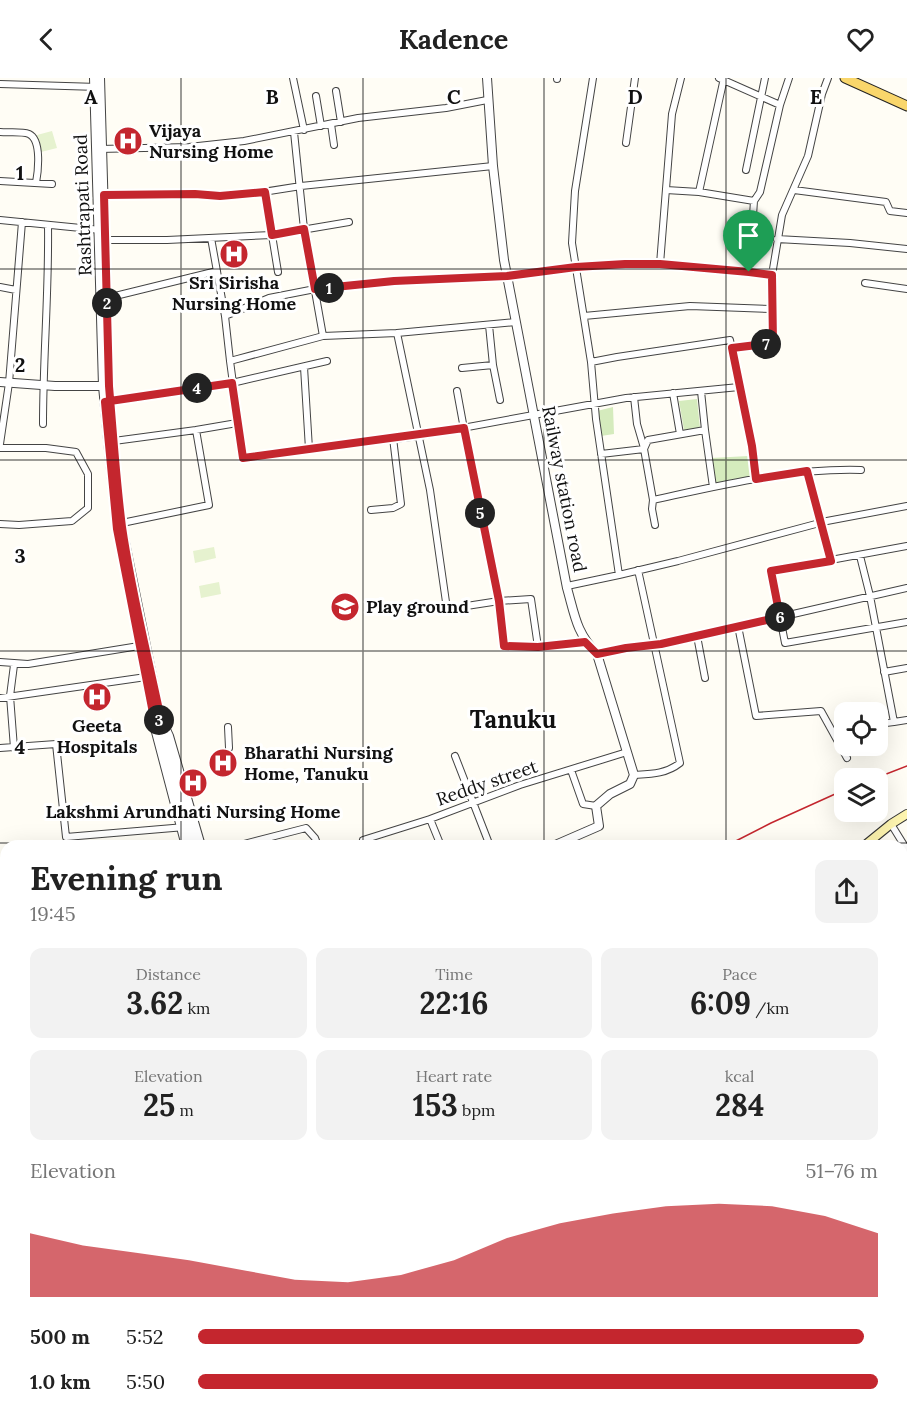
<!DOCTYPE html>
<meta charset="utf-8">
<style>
:root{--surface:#fff;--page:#f2f2f2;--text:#222;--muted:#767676;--accent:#c4262e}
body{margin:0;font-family:Lora,serif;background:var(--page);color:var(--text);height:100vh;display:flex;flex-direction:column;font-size:22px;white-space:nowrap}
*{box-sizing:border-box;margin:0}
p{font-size:20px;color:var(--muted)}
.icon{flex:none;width:33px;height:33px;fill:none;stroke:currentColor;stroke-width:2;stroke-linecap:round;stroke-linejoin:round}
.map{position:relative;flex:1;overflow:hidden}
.drawer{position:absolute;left:0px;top:762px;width:908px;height:576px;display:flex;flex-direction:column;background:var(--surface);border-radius:18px 18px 0 0;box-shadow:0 6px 24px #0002}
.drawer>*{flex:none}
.controls{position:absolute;left:834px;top:624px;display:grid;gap:12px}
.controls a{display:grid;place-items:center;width:54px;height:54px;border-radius:12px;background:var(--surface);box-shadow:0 6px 24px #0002;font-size:30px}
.pin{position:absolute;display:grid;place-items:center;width:51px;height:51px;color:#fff;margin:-62px -26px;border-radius:50% 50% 50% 0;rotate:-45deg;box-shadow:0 0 6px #0007}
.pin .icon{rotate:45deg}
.km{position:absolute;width:30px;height:30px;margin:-15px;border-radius:50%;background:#222;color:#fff;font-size:16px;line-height:30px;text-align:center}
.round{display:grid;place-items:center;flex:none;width:63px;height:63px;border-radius:12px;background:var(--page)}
.overview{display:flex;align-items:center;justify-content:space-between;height:102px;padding:0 30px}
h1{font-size:33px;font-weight:700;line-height:45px}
.metrics{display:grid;grid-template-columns:repeat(3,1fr);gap:9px;height:102px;padding:6px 30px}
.metrics div{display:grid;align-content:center;border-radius:12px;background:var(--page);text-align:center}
.metrics b{font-size:30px;font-weight:700}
.metrics small{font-size:16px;font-weight:400}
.metrics p{font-size:16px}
.chart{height:168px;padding:12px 30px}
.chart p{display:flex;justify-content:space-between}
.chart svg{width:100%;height:108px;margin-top:6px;fill:var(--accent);opacity:.7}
ul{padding:0 30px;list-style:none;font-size:20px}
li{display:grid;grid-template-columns:96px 72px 1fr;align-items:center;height:45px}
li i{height:15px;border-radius:8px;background:var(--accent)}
header{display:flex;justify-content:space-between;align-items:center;height:78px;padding:0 30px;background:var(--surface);font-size:27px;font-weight:700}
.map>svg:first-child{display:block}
.green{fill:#d5ebbd}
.pitch{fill:#e6f2cf}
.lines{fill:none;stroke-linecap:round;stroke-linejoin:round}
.canal{stroke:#b9e0f7;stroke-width:6}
.minor-casing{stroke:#444;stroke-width:8}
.tertiary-casing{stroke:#444;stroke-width:10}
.secondary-casing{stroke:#333;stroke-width:10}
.primary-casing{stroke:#222;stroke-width:11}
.minor{stroke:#fff;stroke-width:6}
.tertiary{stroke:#fff;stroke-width:8}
.secondary{stroke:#fff6b0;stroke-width:8}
.primary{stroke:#f9d66b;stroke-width:9}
.rail{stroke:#c4262e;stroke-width:1.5}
.route-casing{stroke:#fff;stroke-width:12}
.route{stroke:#c4262e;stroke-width:8}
.grid{fill:none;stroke:#111;stroke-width:1.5;stroke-opacity:0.55}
.labels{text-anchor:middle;stroke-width:6;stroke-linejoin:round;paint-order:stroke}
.poi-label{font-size:18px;font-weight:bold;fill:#111;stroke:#fff;text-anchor:start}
.street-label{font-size:18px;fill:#111;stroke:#fff}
.district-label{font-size:24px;font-weight:bold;fill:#111;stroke:#fff}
.grid-label{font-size:20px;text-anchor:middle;font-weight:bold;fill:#111;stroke:#fff;stroke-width:6;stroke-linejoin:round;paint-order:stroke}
</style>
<header><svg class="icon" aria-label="back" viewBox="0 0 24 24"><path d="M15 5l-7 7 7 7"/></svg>Kadence<svg class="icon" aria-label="heart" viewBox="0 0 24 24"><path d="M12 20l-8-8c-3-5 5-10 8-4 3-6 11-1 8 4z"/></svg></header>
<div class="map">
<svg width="907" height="1338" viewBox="0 0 907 1338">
<rect width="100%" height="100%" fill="#fffdf5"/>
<path class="green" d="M 697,321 L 700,350 L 684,352 L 679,323 Z
M 613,329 L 614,356 L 601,358 L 597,333 Z
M 749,378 L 751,399 L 715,406 L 711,380 Z"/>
<path class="pitch" d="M 52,53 L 57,70 L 41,74 L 37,57 Z
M 214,469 L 216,480 L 195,485 L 193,473 Z
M 219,504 L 221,516 L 201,520 L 199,508 Z"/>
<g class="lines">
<path class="canal" d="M 902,1224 L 907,1223
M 499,1338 L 506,1332"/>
<g class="minor-casing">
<path id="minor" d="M 293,0 L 304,52
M 719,0 L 780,27
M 557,1 L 557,0
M 0,6 L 98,9
M 336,13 L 341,44
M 316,18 L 321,48
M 331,46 L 334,67
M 0,54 C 8,55 21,53 29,56 C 42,62 38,94 36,105
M 294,54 L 304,151 L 323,258 L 230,283 L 243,380 L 309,371 L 304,289
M 626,65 L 635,0
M 99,71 L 189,69 L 244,63 L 358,40 L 446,30 L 487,22
M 746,92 L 765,0
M 0,103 L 52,106
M 666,112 L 699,114 L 754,123
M 794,112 L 886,124 L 890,133 L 907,135
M 265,114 L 278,194
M 699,114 L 724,0
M 104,117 L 244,117 L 301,108 L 493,88
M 0,142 L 101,152
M 211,160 L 225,238 L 230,283
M 777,161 L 850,165 L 907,171
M 102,162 L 167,162 L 272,157 L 349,144
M 660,186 L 672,36 L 681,0
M 749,194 L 754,123 L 760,114 L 780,27 L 789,0
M 772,197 L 782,137 L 808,78 L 822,16 L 828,0
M 865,205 L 907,211
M 0,209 L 16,212
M 107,220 L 217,193
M 225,238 L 269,220 L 315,211 L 394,203 L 507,198 L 576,189 L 660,186 L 772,197 L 773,265 L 732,270
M 584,238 L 690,228 L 772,231
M 489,247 L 493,287 L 500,322
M 397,255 L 516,244
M 323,258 L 397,255 L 430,412 L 447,531 L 499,523 L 505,568 L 538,569 L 585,564
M 591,284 L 617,279 L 730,262 L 752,368 L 756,401
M 462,290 L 493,287
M 457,313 L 471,389 L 499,523 L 531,521 L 538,569
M 701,313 L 705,352
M 673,315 L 680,356
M 634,319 L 637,346 L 644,370
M 107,323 L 232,305 L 327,283
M 43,346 C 43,279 49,214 48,148
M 114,363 L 196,352
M 0,366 L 9,305 L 22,144
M 0,370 L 46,370 L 76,374 L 88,396 L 88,430 L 72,443 L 19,447 L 0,446
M 309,371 L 419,358 L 626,320 L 739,309
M 644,371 L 648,362 L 705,352 L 713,409
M 601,376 L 644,371 L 653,422 C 722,407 790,390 861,392
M 808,393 L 831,483
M 653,422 L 652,431 L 655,447
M 371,432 L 393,430 L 401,426 L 393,360
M 122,445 L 209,427 L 196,352 L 237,345
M 907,468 L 771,493 L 780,539 L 907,510
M 860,478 L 870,518 L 894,644 L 907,642
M 619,497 L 678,483 L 827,443 L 907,428
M 567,508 L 619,497 L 596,341 L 591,284 L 572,165 L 575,113 L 593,0
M 697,558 L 705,600
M 597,576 L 626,570 L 661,566 L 738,548
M 0,584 L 28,586 L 139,568
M 884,594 L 907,590
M 0,620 L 146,599
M 878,646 L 894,644
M 228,649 L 229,670
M 0,670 L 56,666 L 66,759 L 185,749
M 14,670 L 10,618 L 14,587
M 455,678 L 490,768
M 847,680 L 821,633 L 756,638 L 738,548 L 780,539 L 785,565 L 907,544
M 571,692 L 583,726 L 596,728
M 634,697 C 651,696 666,696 680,685 L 638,492
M 430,741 L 441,768
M 891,746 L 907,772
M 236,768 L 306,750 L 315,760 L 318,768
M 365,768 L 363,762 L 430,741 L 520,707 L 627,674
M 902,781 L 907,777
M 0,785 L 6,827 L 0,827
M 902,889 L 907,887
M 0,951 L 6,950
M 0,1043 L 6,1042
M 902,1117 L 907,1117
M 0,1220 L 6,1220
M 0,1237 L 6,1237
M 0,1292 L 6,1292
M 27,1332 L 28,1338
M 59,1332 L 60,1338
M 126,1332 L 127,1338
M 329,1336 L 381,1332 L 382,1338
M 166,1338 L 187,1333
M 392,1338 L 420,1332
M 480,1338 L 482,1332"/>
</g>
<g class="tertiary-casing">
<path id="tertiary" d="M 94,0 L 103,308 L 109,372 L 117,451 L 154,640 L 158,644 L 161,653 L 193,768
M 100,0 L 109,308 L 114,372 L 122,450 L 160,637 L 156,654 L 186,768
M 487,0 L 493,88 L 504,182 L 567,510 C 575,538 576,554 597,576 L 634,697 L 630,706 L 610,716 L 596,728 L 599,748 L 553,768
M 0,304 L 55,308 L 103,308
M 160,644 L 163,645 L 169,658 L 201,768
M 695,1332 L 695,1338
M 261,1338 L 262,1332"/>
</g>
<g class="secondary-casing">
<path id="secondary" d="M 864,768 L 891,746 L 907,736
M 902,1212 L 907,1211
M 252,1338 L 253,1332
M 274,1338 L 274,1332
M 287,1338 L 294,1332"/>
</g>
<g class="primary-casing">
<path id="primary" d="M 845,0 L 907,28"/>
</g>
<use href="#minor" class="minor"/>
<use href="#tertiary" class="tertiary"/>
<use href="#secondary" class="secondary"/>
<use href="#primary" class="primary"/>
<path class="rail" d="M 876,700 L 907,688
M 726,768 L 771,745 L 844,712
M 0,1119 L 6,1116"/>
</g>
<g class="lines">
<g class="route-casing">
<path id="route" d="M 749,194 L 660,186 L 625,186 L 576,189 L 507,198 L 394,203 L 315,211 L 304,151 L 272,157 L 265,114 L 220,118 L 195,116 L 104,117 L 109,308 C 113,355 116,402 122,449 C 131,512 147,575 160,637 L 158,644 L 154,640 L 117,451 L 105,324 L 110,323 L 232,305 L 243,380 L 464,350 L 499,523 L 504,568 L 538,569 L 585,564 L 597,576 L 626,570 L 661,566 L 780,539 L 771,493 L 831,483 L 807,393 L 756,401 L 752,368 L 732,270 L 773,265 L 772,197 L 749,194"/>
</g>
<use href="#route" class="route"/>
</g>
<path class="grid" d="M 181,0 L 181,768M 363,0 L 363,768M 544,0 L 544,768M 726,0 L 726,768M 0,191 L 907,191M 0,382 L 907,382M 0,573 L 907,573M 0,765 L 907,765M 0,956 L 6,956M 902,956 L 907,956M 0,1147 L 6,1147M 902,1147 L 907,1147M 181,1332 L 181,1338M 363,1332 L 363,1338M 544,1332 L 544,1338M 726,1332 L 726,1338"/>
<defs>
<g id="hospital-disc" transform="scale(1.5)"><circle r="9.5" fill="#c4262e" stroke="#fff"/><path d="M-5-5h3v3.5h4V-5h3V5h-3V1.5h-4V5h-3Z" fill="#fff"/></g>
<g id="university-disc" transform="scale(1.5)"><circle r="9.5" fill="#c4262e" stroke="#fff"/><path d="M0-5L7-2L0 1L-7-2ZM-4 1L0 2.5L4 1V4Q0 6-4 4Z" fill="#fff"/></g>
</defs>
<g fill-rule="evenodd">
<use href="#hospital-disc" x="128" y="63"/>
<use href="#hospital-disc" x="234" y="176"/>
<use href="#university-disc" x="345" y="529"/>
<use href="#hospital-disc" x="97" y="619"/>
<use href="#hospital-disc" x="223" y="685"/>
<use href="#hospital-disc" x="193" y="705"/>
</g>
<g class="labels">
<g class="poi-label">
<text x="149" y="59">Vijaya<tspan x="149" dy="21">Nursing Home</tspan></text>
<text x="234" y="211" text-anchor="middle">Sri Sirisha<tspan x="234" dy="21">Nursing Home</tspan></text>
<text x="366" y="535">Play ground</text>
<text x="97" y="654" text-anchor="middle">Geeta<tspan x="97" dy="21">Hospitals</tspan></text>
<text x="244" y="681">Bharathi Nursing<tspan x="244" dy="21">Home, Tanuku</tspan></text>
<text x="193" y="740" text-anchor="middle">Lakshmi Arundhati Nursing Home</text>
</g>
<g class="street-label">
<text transform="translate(83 127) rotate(-92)" y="6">Rashtrapati Road</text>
<text transform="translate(564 411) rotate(79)" y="6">Railway station road</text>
<text transform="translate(487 705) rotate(-19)" y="6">Reddy street</text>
</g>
<g class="district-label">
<text x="513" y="650">Tanuku</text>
</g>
</g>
<g class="grid-label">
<text x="91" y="26">A</text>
<text x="272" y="26">B</text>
<text x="454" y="26">C</text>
<text x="635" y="26">D</text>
<text x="816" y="26">E</text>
<text x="20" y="102">1</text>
<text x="20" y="294">2</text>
<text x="20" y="485">3</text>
<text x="20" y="676">4</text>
</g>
</svg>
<div class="controls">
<a><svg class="icon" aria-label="locate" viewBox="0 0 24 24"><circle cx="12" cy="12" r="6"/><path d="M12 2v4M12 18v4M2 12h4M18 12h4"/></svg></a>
<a><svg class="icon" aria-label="layers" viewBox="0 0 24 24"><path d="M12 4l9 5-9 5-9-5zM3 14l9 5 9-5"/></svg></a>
</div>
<div class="pin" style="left:749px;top:194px;background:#1e9e55"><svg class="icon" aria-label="arrive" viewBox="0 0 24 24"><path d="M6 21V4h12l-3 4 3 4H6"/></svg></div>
<b class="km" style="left:329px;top:210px">1</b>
<b class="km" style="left:107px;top:225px">2</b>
<b class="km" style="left:159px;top:642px">3</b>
<b class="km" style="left:197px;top:310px">4</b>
<b class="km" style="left:480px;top:435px">5</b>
<b class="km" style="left:780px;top:539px">6</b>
<b class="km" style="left:766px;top:266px">7</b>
<section class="drawer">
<div class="overview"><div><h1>Evening run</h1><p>19:45</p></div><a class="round"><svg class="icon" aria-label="share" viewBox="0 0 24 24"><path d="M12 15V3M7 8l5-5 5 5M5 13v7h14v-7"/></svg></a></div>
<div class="metrics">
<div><p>Distance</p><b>3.62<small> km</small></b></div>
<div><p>Time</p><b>22:16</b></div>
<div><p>Pace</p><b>6:09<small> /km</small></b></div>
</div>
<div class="metrics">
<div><p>Elevation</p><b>25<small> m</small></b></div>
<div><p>Heart rate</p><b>153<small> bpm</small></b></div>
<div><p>kcal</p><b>284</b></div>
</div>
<div class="chart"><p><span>Elevation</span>51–76 m</p>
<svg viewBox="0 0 160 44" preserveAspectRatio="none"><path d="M0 44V18L10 23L20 26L30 29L40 33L50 37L60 38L70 35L80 29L90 20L100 14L110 10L120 7L130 6L140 7L150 11L160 18V44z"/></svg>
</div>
<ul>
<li><b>500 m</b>5:52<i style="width:98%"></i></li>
<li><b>1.0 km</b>5:50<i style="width:100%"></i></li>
</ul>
</section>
</div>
